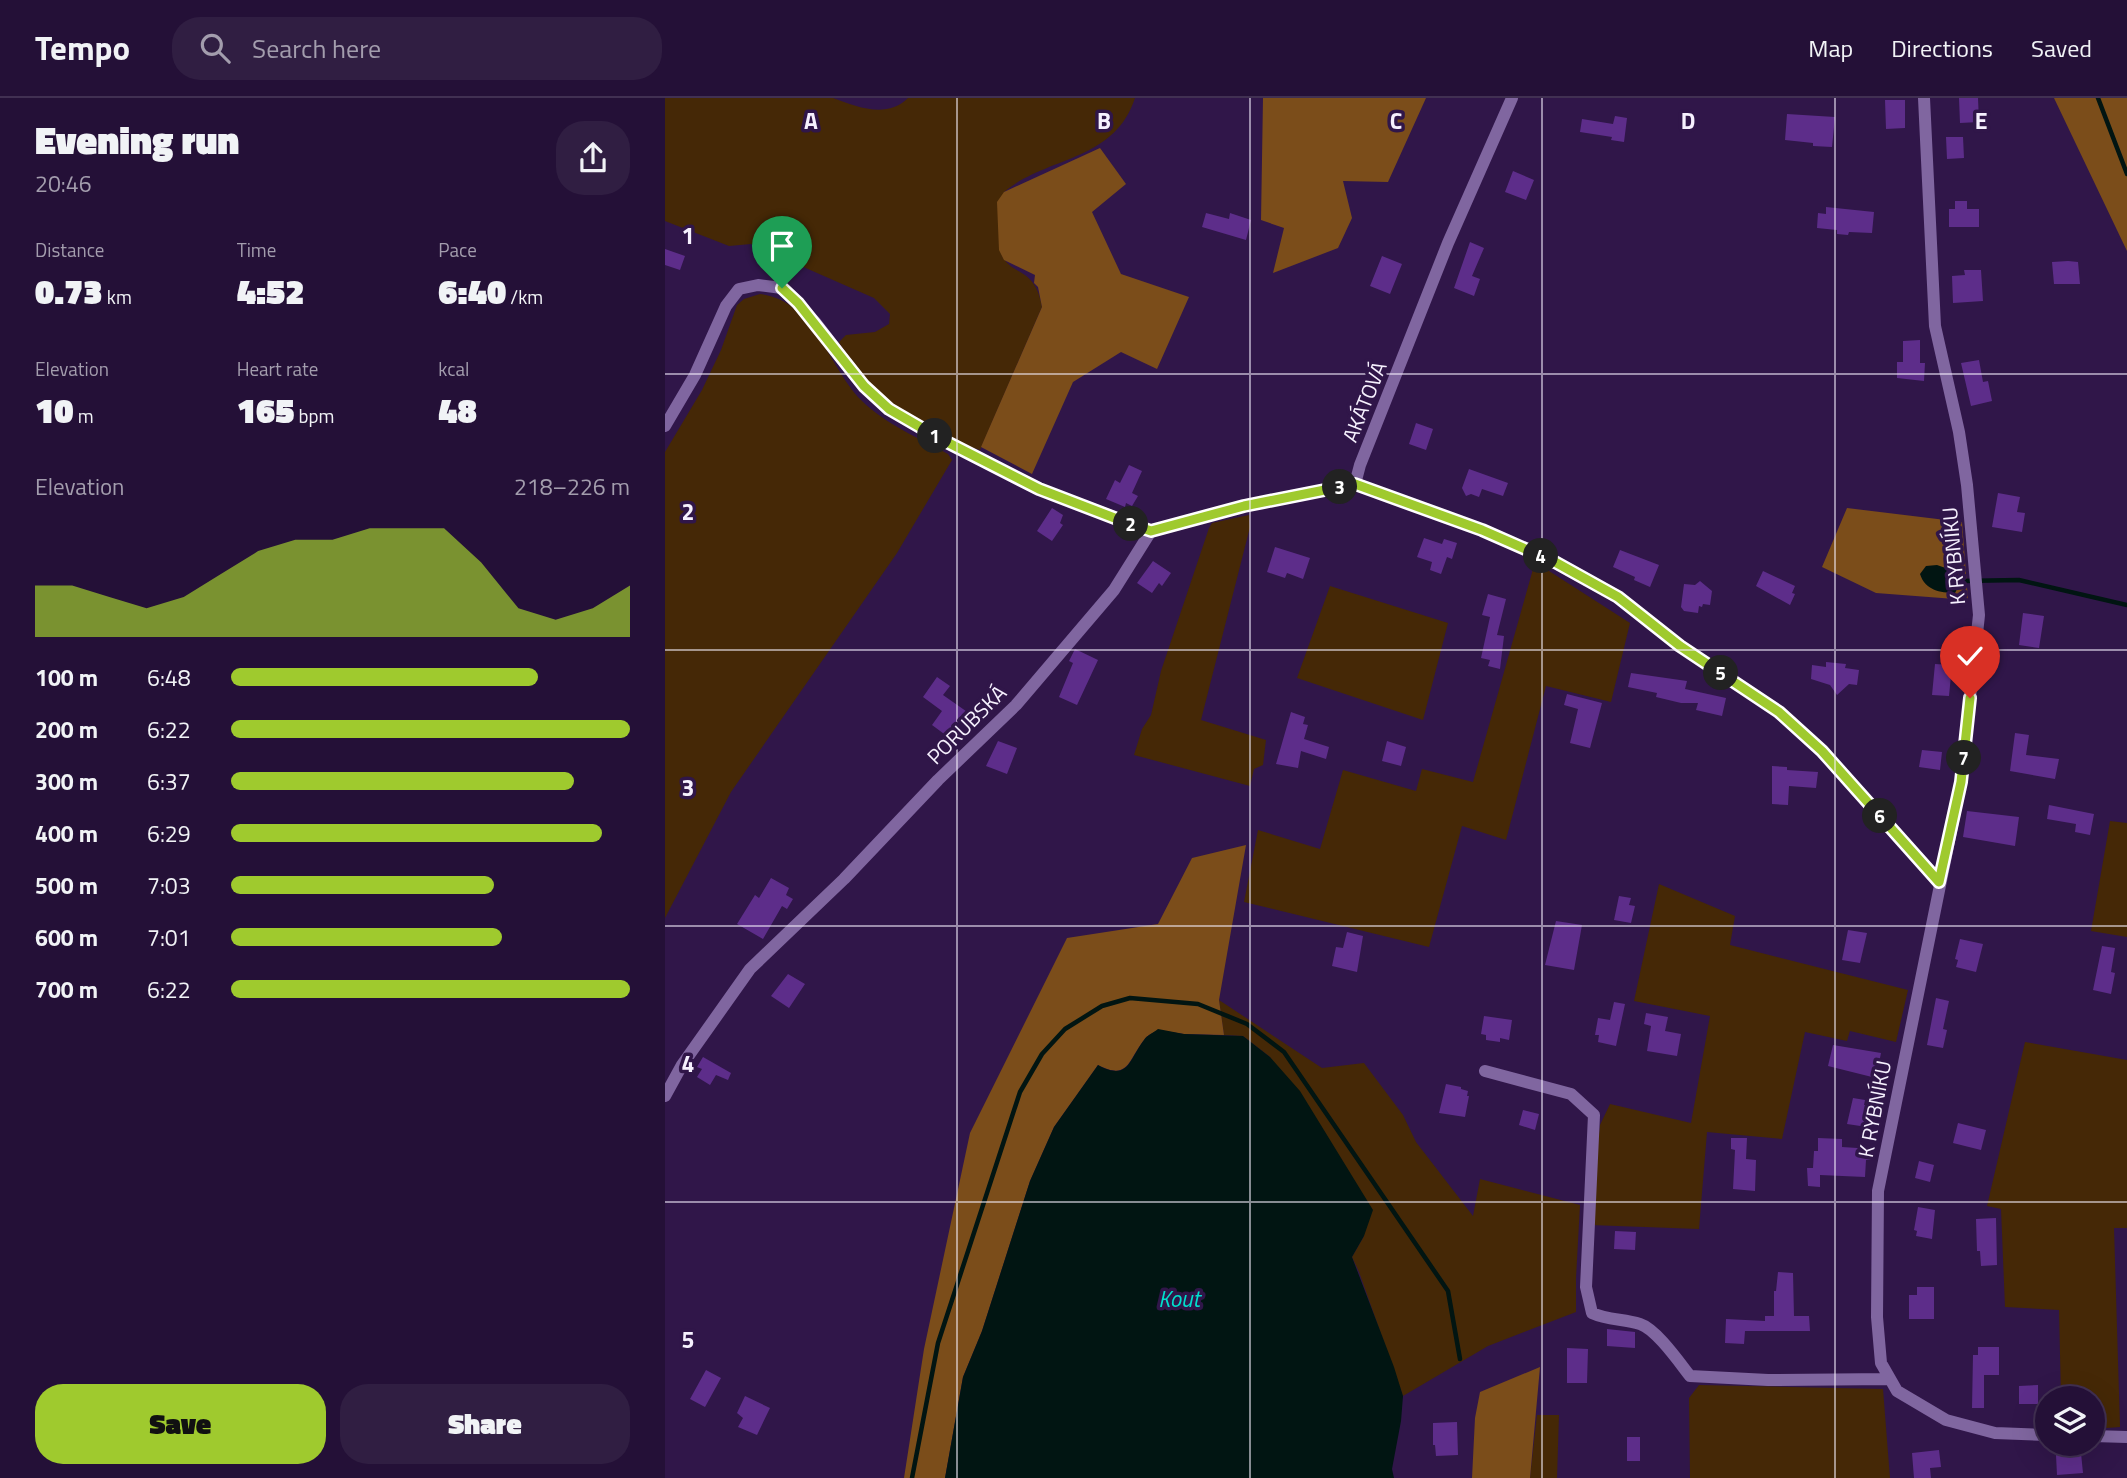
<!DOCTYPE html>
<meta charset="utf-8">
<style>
:root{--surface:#241037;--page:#301e42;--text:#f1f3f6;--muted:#a39dad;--line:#413052;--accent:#9fca2e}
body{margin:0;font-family:"Titillium Web",sans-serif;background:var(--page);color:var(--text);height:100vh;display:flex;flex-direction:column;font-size:26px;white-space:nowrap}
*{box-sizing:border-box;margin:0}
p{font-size:23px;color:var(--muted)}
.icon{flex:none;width:38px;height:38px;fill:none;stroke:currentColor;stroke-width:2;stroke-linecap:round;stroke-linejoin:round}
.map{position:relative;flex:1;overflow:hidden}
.side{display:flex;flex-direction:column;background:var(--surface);width:665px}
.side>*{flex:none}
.fabs{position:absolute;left:1370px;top:1288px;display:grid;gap:14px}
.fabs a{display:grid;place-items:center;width:70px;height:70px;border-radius:50%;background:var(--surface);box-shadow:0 7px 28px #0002,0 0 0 2px var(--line);font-size:35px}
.pin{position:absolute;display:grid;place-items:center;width:60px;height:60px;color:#fff;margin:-72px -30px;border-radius:50% 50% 50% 0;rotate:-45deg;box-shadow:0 0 7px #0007}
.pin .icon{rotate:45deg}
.km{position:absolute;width:35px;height:35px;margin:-18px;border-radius:50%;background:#222;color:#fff;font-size:19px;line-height:35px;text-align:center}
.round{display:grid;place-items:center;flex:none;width:74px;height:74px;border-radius:28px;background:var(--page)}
.head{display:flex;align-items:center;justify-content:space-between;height:119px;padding:0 35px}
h1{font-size:38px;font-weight:800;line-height:52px}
.figures{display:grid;grid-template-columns:repeat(3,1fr);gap:10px;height:119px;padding:7px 35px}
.figures div{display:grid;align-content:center}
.figures b{font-size:35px;font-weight:800}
.figures small{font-size:19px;font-weight:400}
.figures p{font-size:19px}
.chart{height:196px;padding:14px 35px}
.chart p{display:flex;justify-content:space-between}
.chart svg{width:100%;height:126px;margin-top:7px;fill:var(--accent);opacity:.7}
.cta{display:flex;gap:14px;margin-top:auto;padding:14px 35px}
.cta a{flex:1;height:80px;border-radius:28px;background:var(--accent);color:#111;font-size:28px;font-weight:800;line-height:80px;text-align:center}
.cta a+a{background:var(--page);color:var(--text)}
ul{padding:0 35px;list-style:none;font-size:23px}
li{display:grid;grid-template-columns:112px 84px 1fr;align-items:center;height:52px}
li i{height:18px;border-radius:9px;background:var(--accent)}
header{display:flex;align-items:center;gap:42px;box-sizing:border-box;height:98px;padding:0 35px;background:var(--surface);border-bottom:2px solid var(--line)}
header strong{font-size:33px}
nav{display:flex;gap:38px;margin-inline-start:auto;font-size:24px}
.search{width:490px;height:63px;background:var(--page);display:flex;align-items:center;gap:18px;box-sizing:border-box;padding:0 24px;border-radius:28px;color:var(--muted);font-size:26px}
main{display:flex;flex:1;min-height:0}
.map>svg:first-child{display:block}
.green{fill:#452806}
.forest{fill:#7b4d1a}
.water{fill:#011512}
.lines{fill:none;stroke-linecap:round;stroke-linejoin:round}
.stream{stroke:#011512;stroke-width:4.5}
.building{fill:#5d2d8a}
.street{stroke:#8066a0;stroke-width:12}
.route-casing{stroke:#fff;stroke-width:14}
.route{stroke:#9fca2e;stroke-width:9}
.grid{fill:none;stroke:#f6f1fe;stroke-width:2;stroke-opacity:0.55}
.labels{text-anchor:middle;stroke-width:7;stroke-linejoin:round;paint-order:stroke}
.street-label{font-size:21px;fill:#f6f1fe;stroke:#301649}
.water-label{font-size:23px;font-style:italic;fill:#00dfcd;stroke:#301649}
.grid-label{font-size:23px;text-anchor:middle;font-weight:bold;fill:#f6f1fe;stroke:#301649;stroke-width:7;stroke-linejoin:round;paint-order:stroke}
</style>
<header>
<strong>Tempo</strong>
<div class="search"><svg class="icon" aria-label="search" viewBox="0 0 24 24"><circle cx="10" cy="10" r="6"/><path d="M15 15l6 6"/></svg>Search here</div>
<nav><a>Map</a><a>Directions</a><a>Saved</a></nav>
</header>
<main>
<section class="side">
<div class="head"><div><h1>Evening run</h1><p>20:46</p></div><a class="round"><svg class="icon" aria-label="share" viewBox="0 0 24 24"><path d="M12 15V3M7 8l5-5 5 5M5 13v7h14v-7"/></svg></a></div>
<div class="figures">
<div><p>Distance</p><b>0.73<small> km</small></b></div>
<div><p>Time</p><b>4:52</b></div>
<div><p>Pace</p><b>6:40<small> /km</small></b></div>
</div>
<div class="figures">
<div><p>Elevation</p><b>10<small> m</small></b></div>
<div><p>Heart rate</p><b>165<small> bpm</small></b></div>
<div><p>kcal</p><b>48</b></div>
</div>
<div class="chart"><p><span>Elevation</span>218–226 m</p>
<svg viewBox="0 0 160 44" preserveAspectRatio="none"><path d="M0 44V26L10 26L20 30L30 34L40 30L50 22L60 14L70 10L80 10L90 6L100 6L110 6L120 18L130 34L140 38L150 34L160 26V44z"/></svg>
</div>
<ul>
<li><b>100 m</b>6:48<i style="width:77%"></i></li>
<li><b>200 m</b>6:22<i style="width:100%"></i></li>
<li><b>300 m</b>6:37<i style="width:86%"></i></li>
<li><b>400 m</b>6:29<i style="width:93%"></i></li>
<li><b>500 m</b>7:03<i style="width:66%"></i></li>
<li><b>600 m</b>7:01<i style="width:68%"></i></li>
<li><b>700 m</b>6:22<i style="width:100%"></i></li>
</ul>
<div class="cta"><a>Save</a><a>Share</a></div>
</section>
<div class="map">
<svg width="1462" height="1380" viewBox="0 0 1462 1380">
<rect width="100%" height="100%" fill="#301649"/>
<path class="green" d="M 0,0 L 168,0 C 192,9 222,21 243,0 L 470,0 C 449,64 382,58 339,94 C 338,109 331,142 336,155 C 345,179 370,167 377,209 L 315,352 C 274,340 221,311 194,277 C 186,268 180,255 174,244 L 181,237 L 210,234 L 224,226 L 225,216 L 209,200 L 86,146 L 64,148 L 0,123 Z
M 95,196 C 150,203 162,267 196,302 C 220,326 254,340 283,356 L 287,362 L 232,455 L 66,694 L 0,820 L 0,354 L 37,292 L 56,252 L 72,207 L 79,201 Z
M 584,417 L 585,429 L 536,622 L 601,642 L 598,667 L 589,671 L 585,688 L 469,657 L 477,631 L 486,617 L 496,573 L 544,430 L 547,425 Z
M 870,464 L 965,525 L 946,604 L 881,588 L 841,742 L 797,728 L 764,849 L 579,804 L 593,732 L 655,751 L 678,672 L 751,693 L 757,671 L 808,684 Z
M 665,488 L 783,525 L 758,622 L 632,580 Z
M 1445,723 L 1462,725 L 1462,839 L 1426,833 Z
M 994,786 L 1070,818 L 1065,847 L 1243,892 L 1231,944 L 1185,933 L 1182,943 L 1140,934 L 1117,1041 L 1042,1034 L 1034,1131 L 925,1127 L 935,1027 L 945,1006 L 1026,1025 L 1045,918 L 969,903 Z
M 554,902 L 657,970 L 699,965 L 738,1017 L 751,1044 L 808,1118 L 815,1081 L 915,1107 L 911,1180 L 911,1214 L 823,1248 L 738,1298 L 694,1174 L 687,1159 L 699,1138 L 605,959 L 578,938 L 559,937 Z
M 1360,944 L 1462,962 L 1462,1130 L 1449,1130 L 1455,1329 L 1428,1331 L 1428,1300 L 1396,1300 L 1394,1212 L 1340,1209 L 1336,1111 L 1322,1108 Z
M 1034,1287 L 1218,1291 L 1225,1380 L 1025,1380 L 1024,1300 Z
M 872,1317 L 894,1317 L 892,1380 L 865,1380 Z"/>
<path class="forest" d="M 598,0 L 761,0 L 723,84 L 678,83 L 687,120 L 673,150 L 608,175 L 619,130 L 596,122 Z
M 1389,0 L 1462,0 L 1462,153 Z
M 435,50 L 461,86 L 427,114 L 456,176 L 524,199 L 492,271 L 456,254 L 408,284 L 367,376 L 316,349 L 377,209 L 373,189 L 369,185 L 370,177 L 339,162 L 334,152 L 332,104 L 339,94 Z
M 1182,410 L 1297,424 L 1303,502 L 1211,495 L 1157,469 Z
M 581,747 L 554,902 L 559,937 L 519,936 L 493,932 C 488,935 482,937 479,942 C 463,962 464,983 433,967 L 389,1029 L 365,1083 L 317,1233 L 298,1279 L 280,1380 L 239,1380 L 259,1251 L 305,1035 L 402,840 L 493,826 L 527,760 Z
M 875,1269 L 865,1380 L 807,1380 L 810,1320 L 815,1294 Z"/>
<path class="water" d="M 1272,467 L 1292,474 L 1296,483 L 1290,495 C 1275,495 1260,492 1255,476 L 1261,468 Z
M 493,931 L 519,936 L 578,938 L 605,959 L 635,993 L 708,1112 L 699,1138 L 687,1159 L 729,1269 L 738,1298 L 736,1323 L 727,1371 L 729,1380 L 280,1380 L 298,1279 L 317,1233 L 365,1083 L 389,1029 L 433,967 C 464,984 464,961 479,942 C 482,937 488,935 493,931 Z"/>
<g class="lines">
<path class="stream" d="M 1433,0 L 1462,76
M 1296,483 L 1354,482 L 1462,507
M 247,1380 L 273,1245 L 355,994 L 377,956 L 400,931 L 437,908 L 465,900 L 533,906 L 582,926 L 619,954 L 783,1193 L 795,1261"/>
</g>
<path class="building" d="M 1294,0 L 1313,0 L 1314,24 L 1295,25 Z
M 1220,2 L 1240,2 L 1240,30 L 1221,31 Z
M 1122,16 L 1170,19 L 1167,49 L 1148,48 L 1148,45 L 1120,42 Z
M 950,18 L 962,20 L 959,44 L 946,42 L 947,39 L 915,34 L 917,21 L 948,26 Z
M 1281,39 L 1298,39 L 1299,60 L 1282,61 Z
M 848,73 L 869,82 L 861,102 L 840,94 Z
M 1290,103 L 1302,103 L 1302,111 L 1314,111 L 1314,129 L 1284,129 L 1284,111 L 1290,111 Z
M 1161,109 L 1209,114 L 1207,135 L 1184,134 L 1183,137 L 1172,136 L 1172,132 L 1152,130 L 1153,115 L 1161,116 Z
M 541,115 L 564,121 L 565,115 L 586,122 L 581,142 L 537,129 Z
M 805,144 L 819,150 L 807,178 L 815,181 L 809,198 L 789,190 Z
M 0,151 L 20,158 L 15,172 L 0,167 Z
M 717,158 L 737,166 L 725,196 L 705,188 Z
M 1403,163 L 1413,164 L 1415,186 L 1389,186 L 1387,164 Z
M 1299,172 L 1316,172 L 1318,203 L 1288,205 L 1287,178 L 1300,177 Z
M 1255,242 L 1255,265 L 1260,265 L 1259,283 L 1232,280 L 1232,264 L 1238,264 L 1238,243 Z
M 1314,262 L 1318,284 L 1323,283 L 1327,303 L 1306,308 L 1296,265 Z
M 751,325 L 768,331 L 761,352 L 744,346 Z
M 464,367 L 477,373 L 467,395 L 473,398 L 467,408 L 461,405 L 460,409 L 441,401 L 450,382 L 455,385 Z
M 804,371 L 843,385 L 838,398 L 817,391 L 814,399 L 806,396 L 801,398 L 797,390 Z
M 1333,395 L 1355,399 L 1352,414 L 1360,415 L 1357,434 L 1327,429 Z
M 387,410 L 398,417 L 395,425 L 398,427 L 387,443 L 372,433 Z
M 759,440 L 777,446 L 779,441 L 792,445 L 787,461 L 782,459 L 776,476 L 765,472 L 767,464 L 752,459 Z
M 610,449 L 645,460 L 638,481 L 622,475 L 620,480 L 602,474 Z
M 955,452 L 994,467 L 985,489 L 969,482 L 970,479 L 948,469 Z
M 488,463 L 506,475 L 497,488 L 494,485 L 487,495 L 472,485 Z
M 1098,473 L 1130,488 L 1127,495 L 1130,496 L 1125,507 L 1091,488 Z
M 1035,483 L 1047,493 L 1045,507 L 1038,506 L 1037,509 L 1034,508 L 1033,515 L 1019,513 L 1016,509 L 1019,486 L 1030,487 Z
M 823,496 L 841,501 L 832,537 L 839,538 L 835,571 L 823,568 L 825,562 L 816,560 L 825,519 L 817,517 Z
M 1358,515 L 1379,518 L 1374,550 L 1354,547 Z
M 410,551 L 433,562 L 412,607 L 394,599 L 408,565 L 404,563 Z
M 1161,564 L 1181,566 L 1180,570 L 1194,572 L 1192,587 L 1184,586 L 1172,597 L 1165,587 L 1146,581 L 1147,567 L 1161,569 Z
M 1270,566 L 1287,567 L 1284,598 L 1267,597 Z
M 966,575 L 1022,583 L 1020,591 L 1061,600 L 1057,618 L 1031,612 L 1033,605 L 1016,605 L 991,599 L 992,595 L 963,589 Z
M 272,579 L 285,588 L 278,597 L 308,618 L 302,627 L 304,636 L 297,635 L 290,644 L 267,627 L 277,613 L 258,599 Z
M 902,596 L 937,605 L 925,650 L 905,645 L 913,611 L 899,607 Z
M 626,614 L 640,619 L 638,626 L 643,627 L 639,641 L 664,649 L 661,661 L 636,653 L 633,670 L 611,666 Z
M 1350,635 L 1364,637 L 1361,657 L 1394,661 L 1390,681 L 1345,673 Z
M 333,643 L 352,650 L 342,676 L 321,668 Z
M 722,643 L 741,649 L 736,668 L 717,663 Z
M 1257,652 L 1277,654 L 1275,672 L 1254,669 Z
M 1107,668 L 1122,669 L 1122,672 L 1153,674 L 1151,690 L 1124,688 L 1123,707 L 1107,706 Z
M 1384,707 L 1429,716 L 1425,737 L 1410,734 L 1411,726 L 1382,721 Z
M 1302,713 L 1354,719 L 1350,748 L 1298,739 Z
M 106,780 L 124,790 L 121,797 L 128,801 L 122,811 L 117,808 L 98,841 L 72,826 L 90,797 L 94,800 Z
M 954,798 L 966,800 L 964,807 L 970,808 L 966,825 L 949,822 Z
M 891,823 L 917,827 L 909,872 L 880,867 Z
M 1183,832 L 1202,835 L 1195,865 L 1177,862 Z
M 682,834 L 698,838 L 692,874 L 667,868 L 671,849 L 678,850 Z
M 1295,841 L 1318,846 L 1311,874 L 1291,869 L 1293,862 L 1290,861 Z
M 1437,848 L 1450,850 L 1446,874 L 1450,875 L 1446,896 L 1428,892 Z
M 123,876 L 140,886 L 124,910 L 106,898 Z
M 1271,900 L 1284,903 L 1278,931 L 1282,932 L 1278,950 L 1262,947 Z
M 949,904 L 960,906 L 951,948 L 933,944 L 934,937 L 930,937 L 933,920 L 945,922 Z
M 981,915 L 1003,919 L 1000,933 L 1016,936 L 1012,958 L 982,953 L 986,928 L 979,926 Z
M 819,918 L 847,922 L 844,942 L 835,940 L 835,944 L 821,942 L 821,937 L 816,936 Z
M 1168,947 L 1216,955 L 1211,980 L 1163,968 Z
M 38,959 L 66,975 L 63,982 L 51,977 L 45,987 L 32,979 L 37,971 L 32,969 Z
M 781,986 L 796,989 L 796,991 L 803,993 L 802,998 L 804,998 L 800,1019 L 774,1015 Z
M 1188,1000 L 1200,1002 L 1199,1007 L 1206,1008 L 1202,1029 L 1182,1026 Z
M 858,1012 L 874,1016 L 870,1032 L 854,1027 Z
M 1293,1025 L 1321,1032 L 1316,1052 L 1288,1045 Z
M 1066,1040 L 1082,1040 L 1081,1061 L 1091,1062 L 1090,1093 L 1068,1091 L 1070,1052 L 1066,1051 Z
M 1153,1040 L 1177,1041 L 1177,1049 L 1208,1051 L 1207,1062 L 1201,1062 L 1200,1079 L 1155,1077 L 1155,1089 L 1143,1088 L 1142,1070 L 1148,1070 L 1149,1053 L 1153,1053 Z
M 1254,1063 L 1269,1067 L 1265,1084 L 1250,1080 Z
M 1253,1109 L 1270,1112 L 1267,1141 L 1251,1138 L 1252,1133 L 1249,1132 Z
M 1331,1120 L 1332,1167 L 1316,1168 L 1315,1153 L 1312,1153 L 1311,1121 Z
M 950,1133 L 971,1134 L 970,1152 L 949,1151 Z
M 1113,1174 L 1128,1175 L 1129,1218 L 1144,1218 L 1145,1233 L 1080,1233 L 1079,1246 L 1060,1245 L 1061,1221 L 1100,1223 L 1100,1218 L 1109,1218 L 1109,1193 L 1111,1193 Z
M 1252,1189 L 1269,1189 L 1269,1221 L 1244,1221 L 1244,1197 L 1252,1197 Z
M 942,1231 L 970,1234 L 970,1250 L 942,1248 Z
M 1313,1249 L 1334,1249 L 1334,1277 L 1319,1277 L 1319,1310 L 1307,1310 L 1308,1257 L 1313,1257 Z
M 902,1250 L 923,1251 L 922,1285 L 902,1285 Z
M 41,1272 L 56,1280 L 40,1309 L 25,1301 Z
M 1373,1287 L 1373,1306 L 1354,1306 L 1354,1288 Z
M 80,1298 L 105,1310 L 92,1337 L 73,1329 L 78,1320 L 72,1315 Z
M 792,1324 L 793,1357 L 771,1358 L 770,1347 L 768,1347 L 768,1325 Z
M 962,1339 L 975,1339 L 975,1363 L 962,1363 Z
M 1274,1352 L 1276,1369 L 1265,1370 L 1266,1380 L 1249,1380 L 1247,1355 Z
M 1416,1355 L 1418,1375 L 1392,1377 L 1391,1357 Z"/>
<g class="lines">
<path class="street" d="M 1259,0 L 1270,228 L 1294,334 L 1302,387 L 1314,517 L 1296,684 L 1213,1093 L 1212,1219 L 1216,1265 L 1232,1293 L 1281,1322 L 1330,1335 L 1382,1337
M 0,328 L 30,277 L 61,208 L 74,191 L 93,187 L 117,190 L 150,224 L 199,288 L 224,311 L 274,340 L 374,391 L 486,433
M 690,386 L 817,432 L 890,464 L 953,499 L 1015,548 L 1114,614 L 1157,653 L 1274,784
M 690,386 L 695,367 L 783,145 L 847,0
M 820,973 L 906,996 L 929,1017 L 921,1189 L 927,1215 C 942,1222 959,1221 975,1226 C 991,1231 1014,1264 1025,1278 L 1103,1282 L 1225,1281
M 0,998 L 17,967 L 85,871 L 179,781 L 273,682 L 351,607 L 449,492 L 486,433 L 578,408 L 690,386
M 1428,1338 L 1462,1339"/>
</g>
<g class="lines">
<g class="route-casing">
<path id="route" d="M 117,190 L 133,205 L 199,288 L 224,311 L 274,340 L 374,391 L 460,424 L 486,433 L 579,408 L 690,386 L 817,432 L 890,464 L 953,499 L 1015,548 L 1114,614 L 1157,653 L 1274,784 L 1296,684 L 1305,600"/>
</g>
<use href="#route" class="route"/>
</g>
<path class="grid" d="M 292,0 L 292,1380M 585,0 L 585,1380M 877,0 L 877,1380M 1170,0 L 1170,1380M 0,276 L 1462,276M 0,552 L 1462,552M 0,828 L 1462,828M 0,1104 L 1462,1104"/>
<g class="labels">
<g class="street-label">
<text transform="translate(700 304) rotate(-68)" y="7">AKÁTOVÁ</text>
<text transform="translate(1289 458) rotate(-95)" y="7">K RYBNÍKU</text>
<text transform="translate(302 627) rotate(-45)" y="7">PORUBSKÁ</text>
<text transform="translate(1210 1011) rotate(-79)" y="7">K RYBNÍKU</text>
</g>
<g class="water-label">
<text x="514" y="1209">Kout</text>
</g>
</g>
<g class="grid-label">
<text x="146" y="31">A</text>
<text x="439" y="31">B</text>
<text x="731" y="31">C</text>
<text x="1023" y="31">D</text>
<text x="1316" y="31">E</text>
<text x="23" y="146">1</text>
<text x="23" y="422">2</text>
<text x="23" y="698">3</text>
<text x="23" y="974">4</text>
<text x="23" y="1250">5</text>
</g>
</svg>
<div class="fabs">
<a><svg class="icon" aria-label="layers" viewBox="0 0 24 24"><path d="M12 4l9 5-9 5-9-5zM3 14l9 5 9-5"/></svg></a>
</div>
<div class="pin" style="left:117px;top:190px;background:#1e9e55"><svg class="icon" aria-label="arrive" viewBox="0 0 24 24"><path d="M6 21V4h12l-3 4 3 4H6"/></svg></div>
<div class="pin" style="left:1305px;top:600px;background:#d93025"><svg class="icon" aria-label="check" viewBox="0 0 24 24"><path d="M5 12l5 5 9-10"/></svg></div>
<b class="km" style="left:270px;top:338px">1</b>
<b class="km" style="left:466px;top:426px">2</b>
<b class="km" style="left:675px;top:389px">3</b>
<b class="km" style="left:876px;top:458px">4</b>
<b class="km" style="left:1056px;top:575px">5</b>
<b class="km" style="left:1215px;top:718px">6</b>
<b class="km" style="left:1299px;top:660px">7</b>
</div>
</main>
